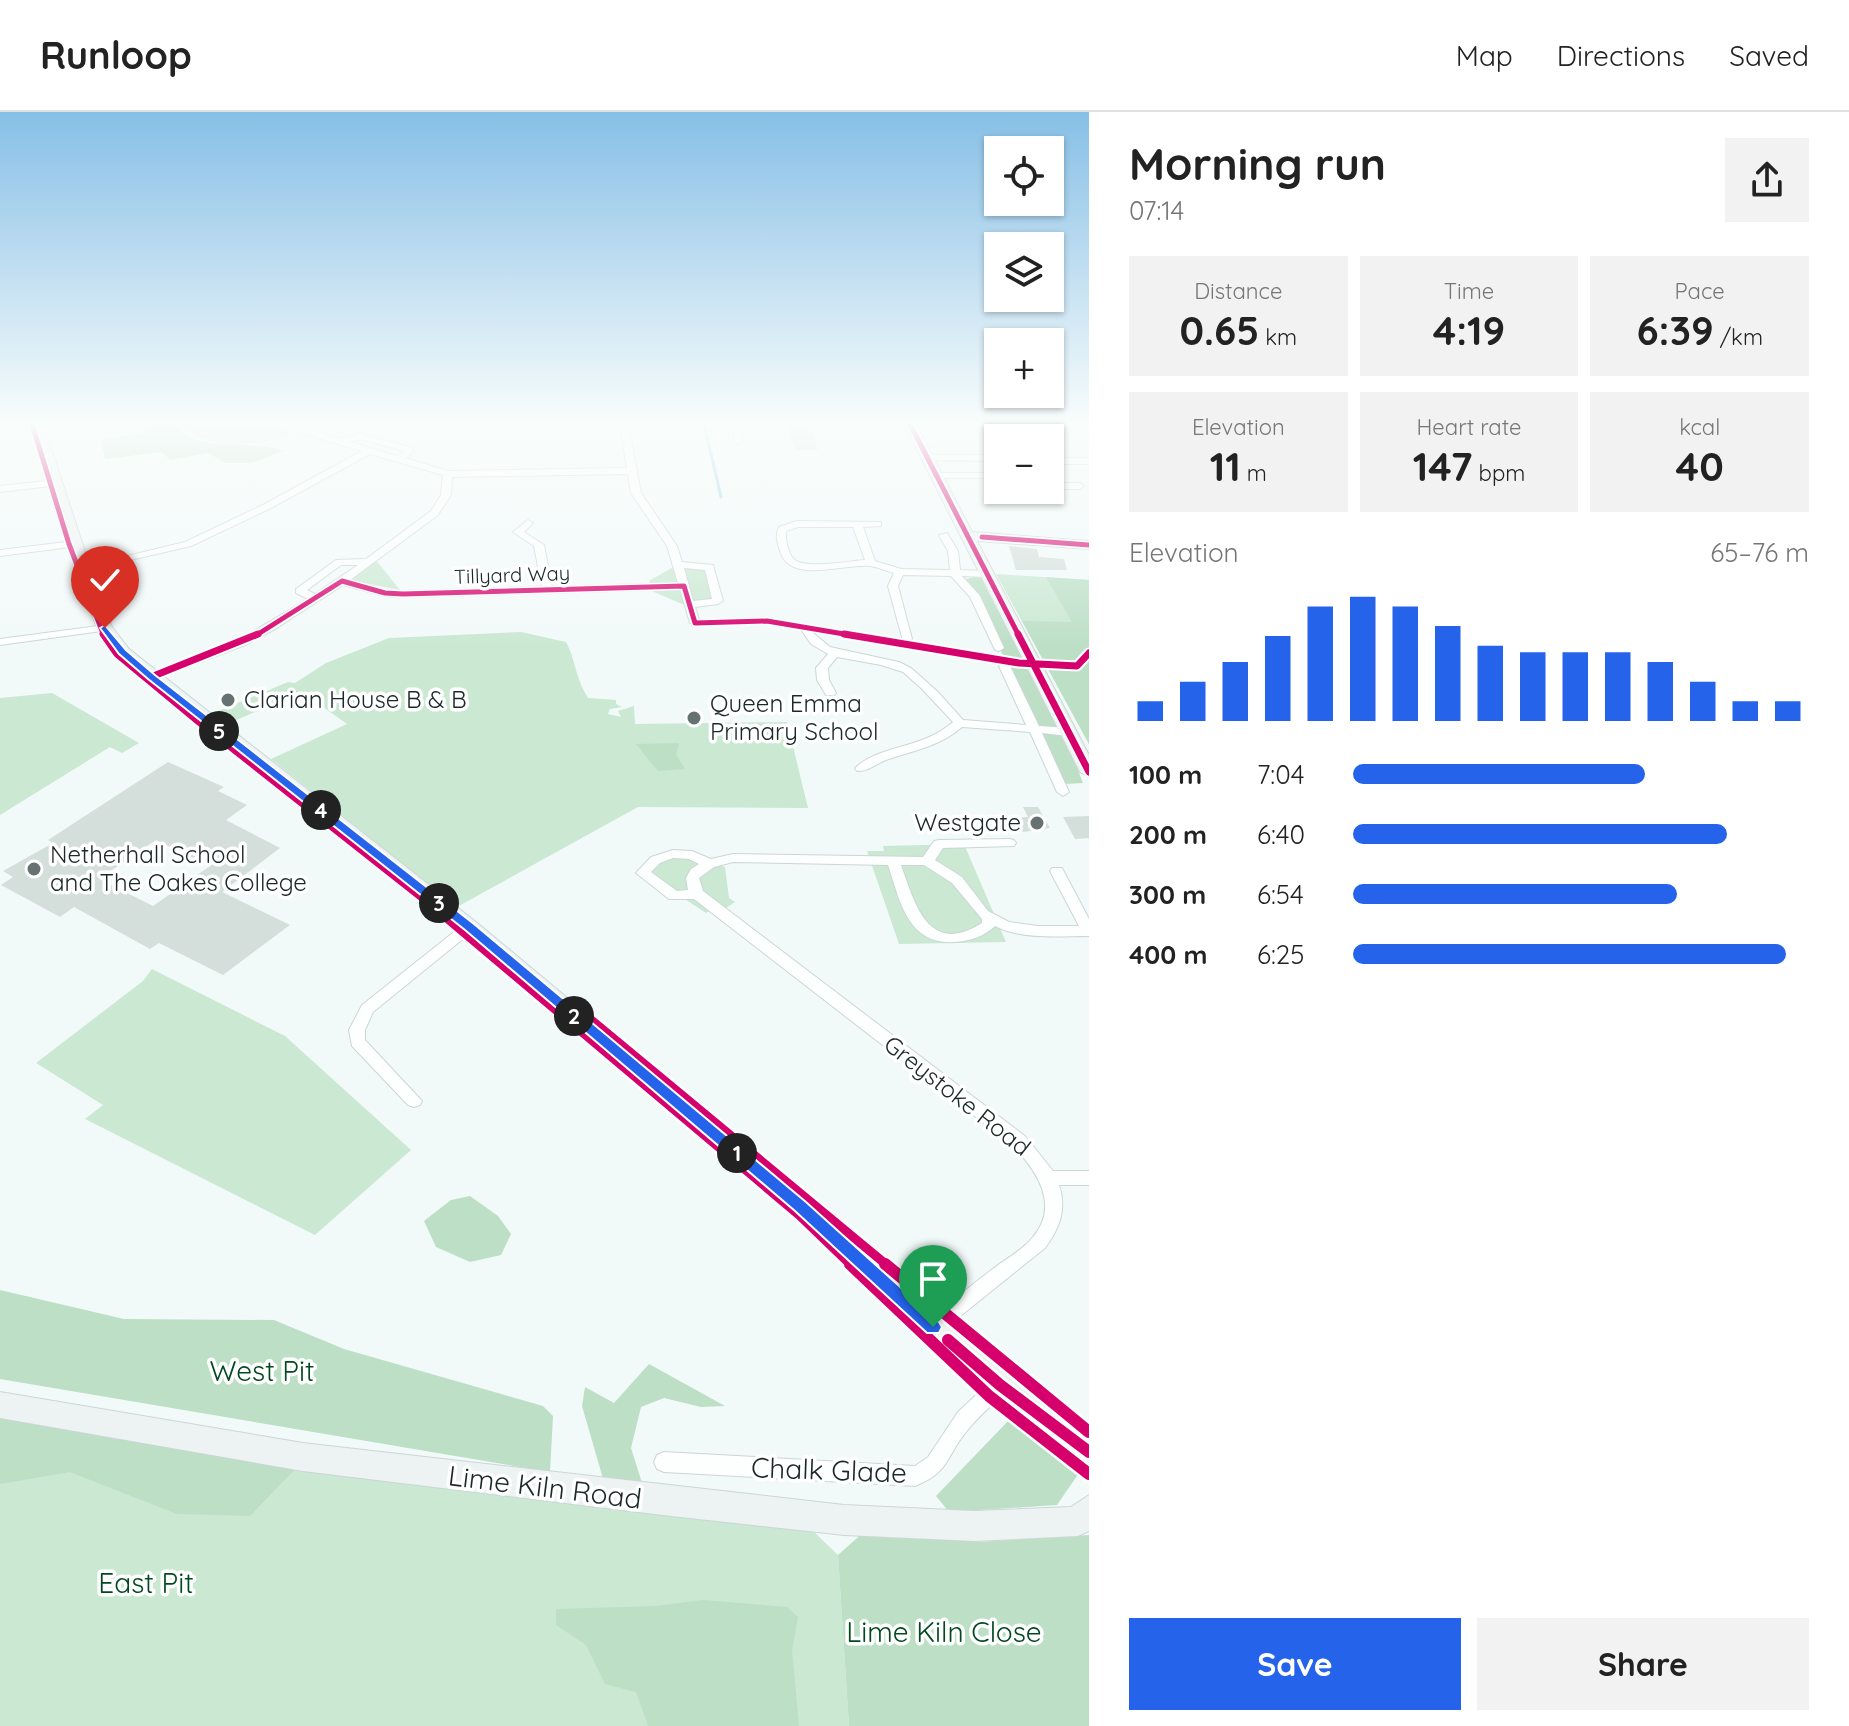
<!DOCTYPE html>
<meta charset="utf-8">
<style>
:root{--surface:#fff;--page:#f2f2f2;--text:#222;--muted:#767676;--line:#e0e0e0;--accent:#2563eb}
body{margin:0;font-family:Quicksand,sans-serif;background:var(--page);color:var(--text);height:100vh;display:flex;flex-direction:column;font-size:30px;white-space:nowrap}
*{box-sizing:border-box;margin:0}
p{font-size:26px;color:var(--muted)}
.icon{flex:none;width:44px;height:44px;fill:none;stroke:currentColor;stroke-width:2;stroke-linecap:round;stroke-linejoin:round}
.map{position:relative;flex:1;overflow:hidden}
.sheet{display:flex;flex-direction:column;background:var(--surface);width:760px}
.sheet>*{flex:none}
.buttons{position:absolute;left:984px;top:24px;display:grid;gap:16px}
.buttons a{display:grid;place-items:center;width:80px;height:80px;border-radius:0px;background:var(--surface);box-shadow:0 2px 6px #0004;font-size:40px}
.pin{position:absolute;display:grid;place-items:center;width:68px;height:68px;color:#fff;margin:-82px -34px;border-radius:50% 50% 50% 0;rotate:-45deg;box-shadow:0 0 8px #0007}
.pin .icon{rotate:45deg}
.km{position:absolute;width:40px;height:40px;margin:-20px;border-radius:50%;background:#222;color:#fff;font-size:22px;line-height:40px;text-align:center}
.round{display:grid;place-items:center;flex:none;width:84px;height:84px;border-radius:0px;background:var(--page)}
.headline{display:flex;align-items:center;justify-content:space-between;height:136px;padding:0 40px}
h1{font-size:44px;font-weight:800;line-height:60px}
.figures{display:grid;grid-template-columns:repeat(3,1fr);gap:12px;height:136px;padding:8px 40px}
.figures div{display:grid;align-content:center;border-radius:0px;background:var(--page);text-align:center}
.figures b{font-size:40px;font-weight:800}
.figures small{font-size:22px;font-weight:400}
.figures p{font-size:22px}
.chart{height:224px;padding:16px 40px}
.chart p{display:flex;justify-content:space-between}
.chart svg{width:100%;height:144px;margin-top:8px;stroke:var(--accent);stroke-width:6}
.cta{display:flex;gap:16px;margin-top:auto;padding:16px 40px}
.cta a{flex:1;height:92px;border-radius:0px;background:var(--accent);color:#fff;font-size:32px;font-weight:800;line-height:92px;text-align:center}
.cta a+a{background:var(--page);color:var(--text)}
ul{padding:0 40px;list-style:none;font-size:26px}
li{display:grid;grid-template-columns:128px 96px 1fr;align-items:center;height:60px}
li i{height:20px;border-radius:10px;background:var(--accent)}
header{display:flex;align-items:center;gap:48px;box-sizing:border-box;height:112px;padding:0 40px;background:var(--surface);border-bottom:2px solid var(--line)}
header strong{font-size:38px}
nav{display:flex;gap:44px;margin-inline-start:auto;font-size:28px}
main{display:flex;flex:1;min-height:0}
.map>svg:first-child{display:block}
.green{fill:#cae8d2}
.forest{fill:#bcdfc6}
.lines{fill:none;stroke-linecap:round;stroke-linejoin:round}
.stream{stroke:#97cfe4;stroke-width:3}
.building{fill:#d4dedb;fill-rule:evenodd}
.street-casing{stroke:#cbd6d5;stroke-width:2}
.secondary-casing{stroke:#cbd6d5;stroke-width:2}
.street{fill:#fdfefe;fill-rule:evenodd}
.secondary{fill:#edf2f2;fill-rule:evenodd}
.cycleway-far3-casing{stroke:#fff;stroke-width:8}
.cycleway-far2-casing{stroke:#fff;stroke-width:11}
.cycleway-far1-casing{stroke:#fff;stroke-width:14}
.cycleway-casing{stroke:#fff;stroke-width:17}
.cycleway-far3{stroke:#d6006c;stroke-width:5}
.cycleway-far2{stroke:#d6006c;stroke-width:7}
.cycleway-far1{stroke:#d6006c;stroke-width:9}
.cycleway{stroke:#d6006c;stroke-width:12}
.route{fill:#2563eb;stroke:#fff;stroke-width:2}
.poi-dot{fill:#667271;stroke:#fff;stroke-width:3}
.labels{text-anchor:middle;stroke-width:7;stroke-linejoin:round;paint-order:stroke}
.far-street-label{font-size:20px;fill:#1a2928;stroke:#fff}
.poi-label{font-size:24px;fill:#1a2928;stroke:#fff;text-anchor:start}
.street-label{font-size:24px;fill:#1a2928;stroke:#fff}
.near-park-label{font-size:28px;fill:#034920;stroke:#fff}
.near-street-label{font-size:28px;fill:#1a2928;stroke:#fff}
</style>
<header>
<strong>Runloop</strong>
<nav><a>Map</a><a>Directions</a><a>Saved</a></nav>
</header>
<main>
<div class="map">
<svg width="1089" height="1614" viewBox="0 0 1089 1614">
<rect width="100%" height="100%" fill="#f2faf9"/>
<path class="green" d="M 180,312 L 274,312 L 290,322 C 259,336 205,338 180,312 Z
M 376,448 L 400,478 L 354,469 L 353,465 Z
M 704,453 L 714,491 L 682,492 L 654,480 L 649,469 L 675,454 Z
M 996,462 L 1089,468 L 1089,632 Z
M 521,520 L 566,530 C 576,549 575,565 588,586 L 616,588 L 616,592 L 622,595 L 610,597 L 608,602 L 621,605 L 618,599 L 634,594 L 635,612 L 787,610 L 808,696 L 638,695 L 457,795 L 271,647 L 347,612 L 302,580 L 222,614 L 209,603 L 288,570 L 295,571 L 326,551 L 389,526 Z
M 52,581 L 139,631 L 122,641 L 110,635 L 0,703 L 0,586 Z
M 964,732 L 1006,830 L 899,832 L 867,739 L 884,739 L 883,734 Z
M 692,745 L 725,755 L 729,786 L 735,790 L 726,796 L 720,791 L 706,801 L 648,763 L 649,757 L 668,746 Z
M 152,857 L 285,924 L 411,1038 L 315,1123 L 85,1007 L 103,993 L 36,951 L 143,869 Z
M 0,1301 L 813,1419 L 838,1443 L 849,1614 L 0,1614 Z"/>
<path class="forest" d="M 144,312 L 175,312 C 179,315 184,323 189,325 C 212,338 257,328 283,339 L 251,351 L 226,351 L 208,341 L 170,348 L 162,340 L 105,347 L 101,328 L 146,321 Z
M 974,465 L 984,467 L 1061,614 L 1083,671 L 1064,672 L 972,478 L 964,471 L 966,467 Z
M 1046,465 L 1089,468 L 1089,632 L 1022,509 L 1072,510 Z
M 679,631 L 676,643 L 685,657 L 658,659 L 636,632 Z
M 470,1084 L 498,1104 L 511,1122 L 501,1143 L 470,1150 L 436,1135 L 424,1109 L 451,1088 Z
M 0,1178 L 124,1207 L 274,1208 L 344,1237 L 543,1294 L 553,1304 L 550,1360 L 0,1267 Z
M 649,1252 L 725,1294 L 701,1295 L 664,1286 L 641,1295 L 631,1336 L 643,1374 L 604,1370 L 582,1294 L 585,1275 L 614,1291 Z
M 0,1301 L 301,1351 L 250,1404 L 177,1402 L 70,1360 L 0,1372 Z
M 1009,1308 L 1079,1361 L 1057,1393 L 949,1400 L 936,1384 Z
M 866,1418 L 976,1430 L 1089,1423 L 1089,1614 L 849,1614 L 838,1443 Z
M 703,1488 L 787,1495 L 798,1505 L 792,1538 L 799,1614 L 648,1614 L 636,1580 L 605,1572 L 586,1533 L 556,1513 L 556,1497 L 656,1494 Z"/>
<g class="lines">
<path class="stream" d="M 704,312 L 721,385"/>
</g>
<path class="building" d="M 787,312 L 809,312 L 818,338 L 795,338 Z
M 1009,434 L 1037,437 L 1039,445 L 1064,447 L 1067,458 L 1016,458 Z
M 168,650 L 224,675 L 218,679 L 247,693 L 226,708 L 280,736 L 222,780 L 290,813 L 223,863 L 159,831 L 150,837 L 74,795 L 60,805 L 1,773 L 13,765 L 3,759 L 53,731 L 48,728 ZM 156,728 L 210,754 L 153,794 L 99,767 Z
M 1023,695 L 1038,695 L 1050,716 L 1023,720 L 1016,706 L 1028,705 Z
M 1089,704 L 1089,726 L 1075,727 L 1063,705 Z"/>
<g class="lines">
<g class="street-casing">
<path id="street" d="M 293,312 L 301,312 L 303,316 L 341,327 L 360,321 L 412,336 L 414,340 L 405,346 L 448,359 L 627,356 L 620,312 L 628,312 L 641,381 L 677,434 L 682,450 L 713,453 L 723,489 L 718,492 L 695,495 L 700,511 L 695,514 L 690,511 L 680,477 L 403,485 L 385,484 L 343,473 L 275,517 L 245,533 L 155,567 L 147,567 L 147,563 L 237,529 L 308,487 L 296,481 L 296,477 L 336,448 L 366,447 L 431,399 L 441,383 L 443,363 L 370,342 L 269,397 L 191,434 L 83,459 L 78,456 L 185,430 L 263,393 L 362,339 L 297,320 ZM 360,327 L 405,339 L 397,344 L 350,330 ZM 628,362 L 631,381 L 667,434 L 678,471 L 552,475 L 544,433 L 524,420 L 533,411 L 528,408 L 513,420 L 534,434 L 542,475 L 403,479 L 385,478 L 350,468 L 438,403 L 451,383 L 452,365 ZM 341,453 L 358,453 L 315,482 L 307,478 ZM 684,456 L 705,458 L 712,487 L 693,489 Z
M 742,312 L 751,312 L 742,318 L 743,329 L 739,332 L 735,329 L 734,317 Z
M 929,343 L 998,343 L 998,349 L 926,348 L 926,344 Z
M 1050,346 L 1089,346 L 1089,352 L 1050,352 Z
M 938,361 L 997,361 L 998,366 L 935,366 L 935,362 Z
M 56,368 L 60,371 L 59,373 L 0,380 L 0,374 Z
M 1050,371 L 1080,371 L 1084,374 L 1080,377 L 1050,377 Z
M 797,409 L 881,410 L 881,414 L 863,415 L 875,449 L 901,457 L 950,458 L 948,439 L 939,423 L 947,421 L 958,439 L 960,458 L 987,459 L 992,462 L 987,465 L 962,464 L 980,484 L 1004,536 L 999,539 L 995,538 L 970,485 L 951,464 L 903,463 L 898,474 L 912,527 L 907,530 L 903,529 L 888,474 L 894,461 C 887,459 878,455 870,454 C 844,451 790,473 780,439 C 777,429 775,424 779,415 ZM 798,415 L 853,415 L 865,448 C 850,449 807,457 795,448 C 788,443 785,426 786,419 Z
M 75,429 L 78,430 L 78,434 L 0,444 L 0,438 Z
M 105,513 L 110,516 L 109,518 L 0,533 L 0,527 Z
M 807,516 L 830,535 L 899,550 L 911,556 L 938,580 L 963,608 L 1026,613 L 999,554 L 1005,551 L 1009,552 L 1039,614 L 1068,616 L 1074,620 L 1068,624 L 1042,621 L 1069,680 L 1063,684 L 1057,680 L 1030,620 L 962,615 C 939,635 914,638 886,648 C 876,652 867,660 857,659 L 855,656 C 881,632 921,638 953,610 L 922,577 L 903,560 L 881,553 L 837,545 L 828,556 L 829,568 L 836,581 L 834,583 L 826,583 L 817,568 L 816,556 L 828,542 L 811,532 L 802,519 Z
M 1009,727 L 1014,728 L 1016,731 L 1014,734 L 943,736 L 935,748 L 962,765 L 988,799 L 1009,810 L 1038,814 L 1079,814 L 1050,759 L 1052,756 L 1062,756 L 1089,807 L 1089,824 C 1059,824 1022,828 995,814 C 985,824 970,829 955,830 C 907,833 900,788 888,753 L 733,750 L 714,755 L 699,766 L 703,779 L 1025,1024 L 1053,1059 L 1089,1059 L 1089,1073 L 1059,1073 C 1067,1097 1060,1116 1045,1136 L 948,1214 L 933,1223 L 926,1221 L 924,1215 L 926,1209 C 950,1192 971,1173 994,1156 C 1007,1146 1023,1138 1033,1125 C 1060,1093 1037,1059 1013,1034 L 694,787 L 669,787 L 636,761 L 651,745 L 673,738 L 692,739 L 711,747 L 733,742 L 923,745 L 934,729 L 939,728 ZM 673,746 L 689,747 L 699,752 L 691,757 L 686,766 L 688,778 L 677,779 L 651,760 L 660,751 ZM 901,753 L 924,753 L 952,771 L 982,807 L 982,811 C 928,845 915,792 901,753 Z
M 469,810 L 474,812 L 476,815 L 474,818 L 373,900 L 365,918 L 365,928 L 422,989 L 420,993 L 414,995 L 408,993 L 352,934 L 349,918 L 362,893 L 464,812 Z
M 1000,1264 L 1007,1267 L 1010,1273 L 1007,1279 C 993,1292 978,1305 966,1320 C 945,1346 950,1360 915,1374 L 664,1360 L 657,1357 L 654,1350 L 657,1343 L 664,1340 L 915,1354 L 928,1345 L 958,1300 L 993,1267 Z"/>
</g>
<g class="secondary-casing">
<path id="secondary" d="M 31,312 L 43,312 L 104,497 L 112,515 L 129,537 L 476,810 L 809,1087 L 1010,1264 L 1089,1323 L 1089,1354 L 1079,1350 L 990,1282 L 791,1101 L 462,820 L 117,543 L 97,516 L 90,497 Z
M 904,312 L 916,312 L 972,420 L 1089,429 L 1089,437 L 977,429 L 1089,643 L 1089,665 L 1080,660 Z
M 0,1280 L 303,1331 L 844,1393 L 974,1399 L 1071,1395 L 1089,1383 L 1089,1419 L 1078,1424 L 974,1429 L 844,1423 L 671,1404 L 303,1359 L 0,1306 Z"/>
</g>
<use href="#street" class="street"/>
<use href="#secondary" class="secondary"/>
<g class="cycleway-far3-casing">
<path id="cycleway-far3" d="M 32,312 L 69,432 L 104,524
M 910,312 L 1019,524
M 982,425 L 1089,433
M 255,524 L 342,469 L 385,481 L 403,482 L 684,474 L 695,511 L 767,509 L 856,524"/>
</g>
<g class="cycleway-far2-casing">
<path id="cycleway-far2" d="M 103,522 L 117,542 L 199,610 L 437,798
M 844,522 L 1019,551 L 1077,554 L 1089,541
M 1018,522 L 1089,660
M 151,565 L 258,522"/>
</g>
<g class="cycleway-far1-casing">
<path id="cycleway-far1" d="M 435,796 L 799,1103 L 852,1154
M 584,902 L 888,1154"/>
</g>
<g class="cycleway-casing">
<path id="cycleway" d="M 850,1152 L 989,1284 L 1089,1362
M 885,1152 L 1089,1320
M 948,1228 L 1000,1273 L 1089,1340"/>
</g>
<use href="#cycleway-far3" class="cycleway-far3"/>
<use href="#cycleway-far2" class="cycleway-far2"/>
<use href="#cycleway-far1" class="cycleway-far1"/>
<use href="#cycleway" class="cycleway"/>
</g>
<linearGradient id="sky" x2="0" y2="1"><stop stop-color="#87bfe6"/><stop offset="0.58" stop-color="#f9fdfc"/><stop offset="1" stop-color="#f9fdfc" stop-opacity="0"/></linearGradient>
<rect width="1089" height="537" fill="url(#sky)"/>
<path class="route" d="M 105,513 L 126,538 L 155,563 L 474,812 L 806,1090 L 939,1210 L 942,1215 L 939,1221 L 927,1221 L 795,1099 L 465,818 L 148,567 L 119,542 L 100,516 Z"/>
<g class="poi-dot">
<circle cx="228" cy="588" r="8"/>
<circle cx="694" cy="606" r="8"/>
<circle cx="1037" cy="711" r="8"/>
<circle cx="34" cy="757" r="8"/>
</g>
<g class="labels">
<g class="far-street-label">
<text transform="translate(512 463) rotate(-2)" y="7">Tillyard Way</text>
</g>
<g class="poi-label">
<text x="244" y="596">Clarian House B &amp; B</text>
<text x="710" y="600">Queen Emma<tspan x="710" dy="28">Primary School</tspan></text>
<text x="1021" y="719" text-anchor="end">Westgate</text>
<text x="50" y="751">Netherhall School<tspan x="50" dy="28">and The Oakes College</tspan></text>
</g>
<g class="street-label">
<text transform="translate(957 984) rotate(38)" y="8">Greystoke Road</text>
</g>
<g class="near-park-label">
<text x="262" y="1269">West Pit</text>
<text x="146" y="1481">East Pit</text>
<text x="944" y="1530">Lime Kiln Close</text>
</g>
<g class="near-street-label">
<text transform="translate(829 1358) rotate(2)" y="10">Chalk Glade</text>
<text transform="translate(545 1375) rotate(7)" y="10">Lime Kiln Road</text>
</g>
</g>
</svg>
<div class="buttons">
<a><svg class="icon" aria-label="locate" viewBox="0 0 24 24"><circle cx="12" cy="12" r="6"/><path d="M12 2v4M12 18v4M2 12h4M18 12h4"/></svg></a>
<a><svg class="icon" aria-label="layers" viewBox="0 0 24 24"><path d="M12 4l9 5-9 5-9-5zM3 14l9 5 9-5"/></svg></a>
<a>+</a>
<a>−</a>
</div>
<div class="pin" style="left:933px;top:1215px;background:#1e9e55"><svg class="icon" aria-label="arrive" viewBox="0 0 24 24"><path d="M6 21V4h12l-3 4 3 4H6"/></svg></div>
<div class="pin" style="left:105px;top:516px;background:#d93025"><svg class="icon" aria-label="check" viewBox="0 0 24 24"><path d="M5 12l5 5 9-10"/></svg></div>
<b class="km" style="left:737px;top:1041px">1</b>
<b class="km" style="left:574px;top:904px">2</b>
<b class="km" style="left:439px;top:791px">3</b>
<b class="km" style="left:321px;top:698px">4</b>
<b class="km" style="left:219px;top:619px">5</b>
</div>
<section class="sheet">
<div class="headline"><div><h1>Morning run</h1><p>07:14</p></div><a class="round"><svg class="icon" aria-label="share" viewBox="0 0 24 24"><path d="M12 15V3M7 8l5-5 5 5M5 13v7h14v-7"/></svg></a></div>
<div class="figures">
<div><p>Distance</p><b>0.65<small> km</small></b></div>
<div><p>Time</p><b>4:19</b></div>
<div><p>Pace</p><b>6:39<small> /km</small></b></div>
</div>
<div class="figures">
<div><p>Elevation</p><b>11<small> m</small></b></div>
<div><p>Heart rate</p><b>147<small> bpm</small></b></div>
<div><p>kcal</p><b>40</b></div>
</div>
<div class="chart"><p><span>Elevation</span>65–76 m</p>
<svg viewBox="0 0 160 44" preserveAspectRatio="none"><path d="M5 44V38M15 44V32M25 44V26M35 44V18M45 44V9M55 44V6M65 44V9M75 44V15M85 44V21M95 44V23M105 44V23M115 44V23M125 44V26M135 44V32M145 44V38M155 44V38"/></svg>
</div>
<ul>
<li><b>100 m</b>7:04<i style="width:64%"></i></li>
<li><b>200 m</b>6:40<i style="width:82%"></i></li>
<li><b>300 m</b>6:54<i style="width:71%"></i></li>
<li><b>400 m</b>6:25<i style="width:95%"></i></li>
</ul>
<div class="cta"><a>Save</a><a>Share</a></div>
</section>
</main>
